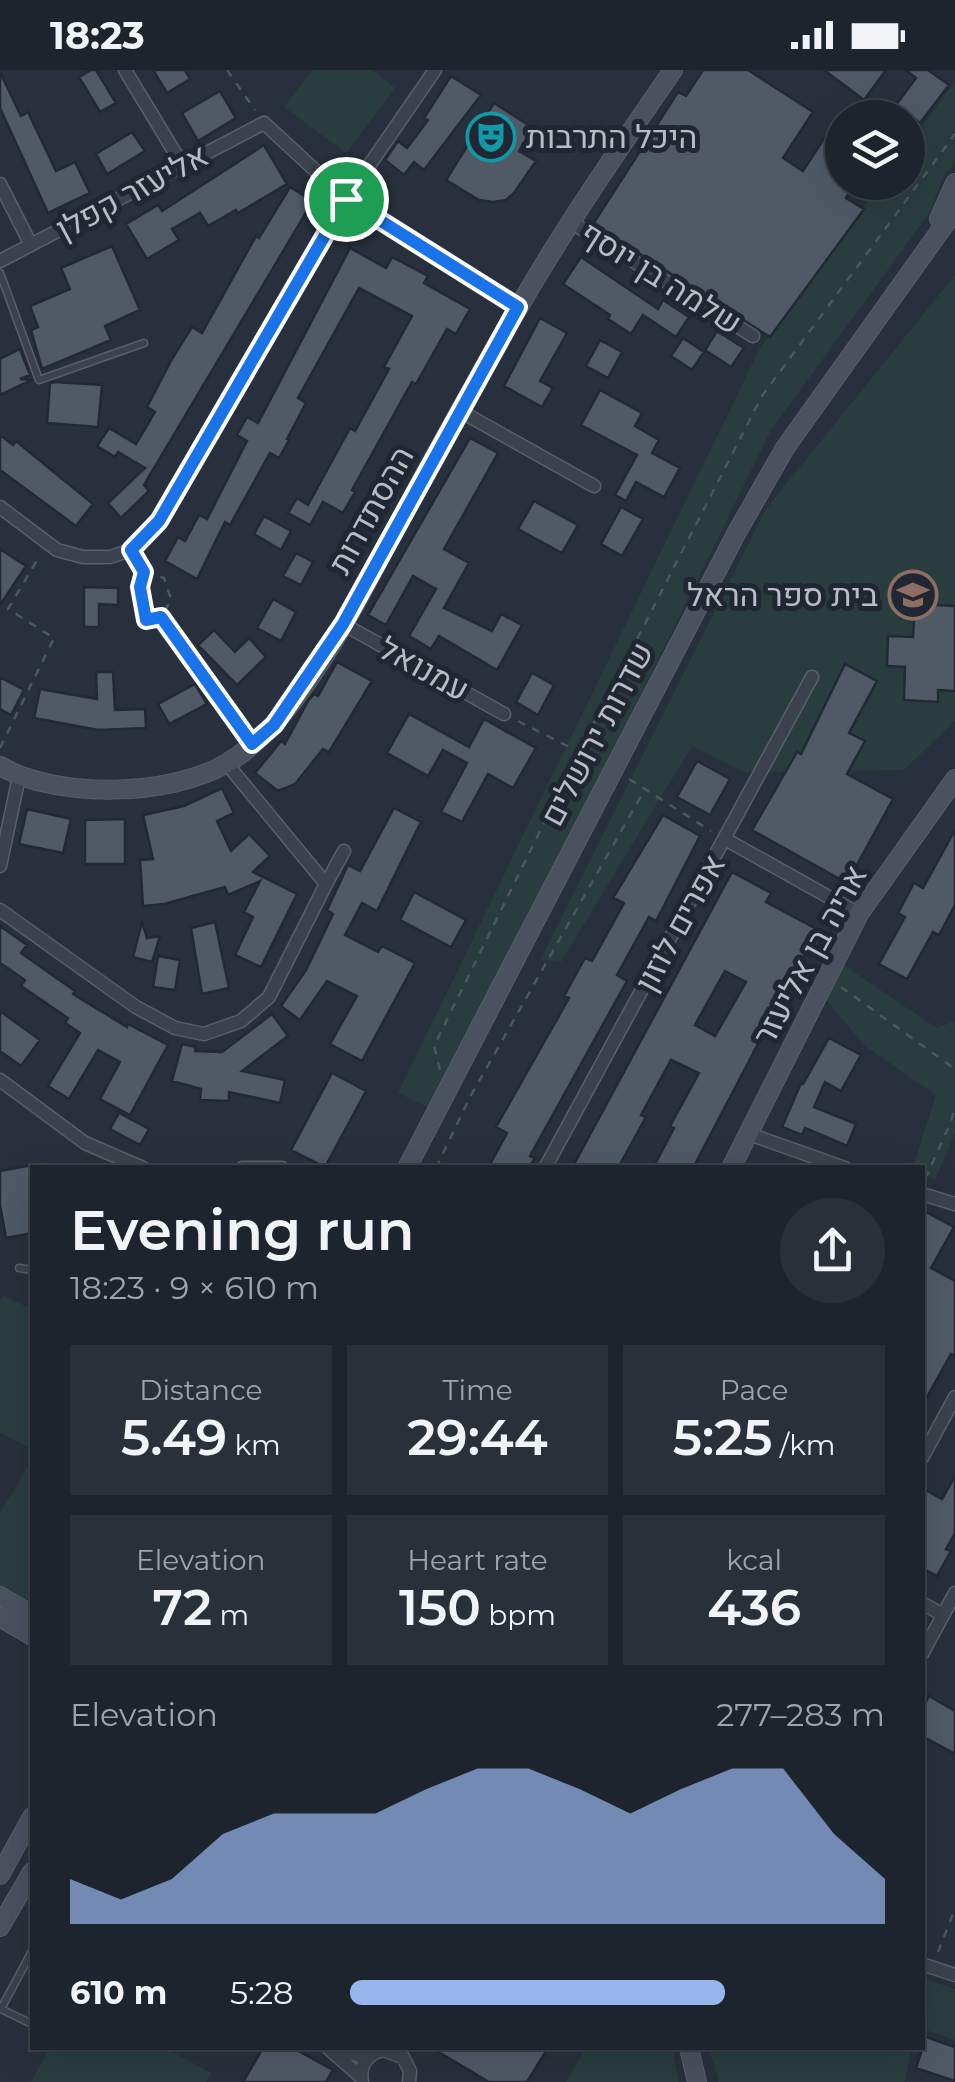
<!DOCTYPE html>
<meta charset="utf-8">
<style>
:root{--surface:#1d242d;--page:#2a3039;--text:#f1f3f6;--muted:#a0a4aa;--line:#3b4149;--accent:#97b6ed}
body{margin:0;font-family:Montserrat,Heebo,sans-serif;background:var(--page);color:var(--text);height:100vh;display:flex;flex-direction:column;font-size:38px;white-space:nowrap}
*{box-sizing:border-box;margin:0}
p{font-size:32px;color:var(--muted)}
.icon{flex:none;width:55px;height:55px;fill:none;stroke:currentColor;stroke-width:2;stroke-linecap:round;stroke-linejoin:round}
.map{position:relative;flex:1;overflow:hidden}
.details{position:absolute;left:30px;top:1095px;width:895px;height:885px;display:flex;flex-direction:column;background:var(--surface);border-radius:0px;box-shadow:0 10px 40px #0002,0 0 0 2px var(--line)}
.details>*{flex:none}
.fabs{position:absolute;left:825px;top:30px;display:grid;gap:20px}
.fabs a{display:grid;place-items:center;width:100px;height:100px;border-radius:50%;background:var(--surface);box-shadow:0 10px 40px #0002,0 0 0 2px var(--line);font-size:50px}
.pin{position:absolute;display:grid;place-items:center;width:85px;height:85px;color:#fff;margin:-42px;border:5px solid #fff;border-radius:50%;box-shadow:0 2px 10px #0007}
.round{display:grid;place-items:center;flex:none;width:105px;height:105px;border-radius:52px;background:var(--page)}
.headline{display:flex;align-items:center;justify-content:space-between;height:170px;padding:0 40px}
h1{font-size:55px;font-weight:600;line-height:75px}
.stats{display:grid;grid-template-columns:repeat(3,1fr);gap:15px;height:170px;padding:10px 40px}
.stats div{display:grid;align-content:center;border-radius:0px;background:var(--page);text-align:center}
.stats b{font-size:50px;font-weight:600}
.stats small{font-size:28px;font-weight:400}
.stats p{font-size:28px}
.chart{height:280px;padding:20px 40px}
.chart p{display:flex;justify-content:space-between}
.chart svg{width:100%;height:180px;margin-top:10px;fill:var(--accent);opacity:.7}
ul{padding:0 40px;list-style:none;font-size:32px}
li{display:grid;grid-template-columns:160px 120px 1fr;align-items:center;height:75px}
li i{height:25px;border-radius:12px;background:var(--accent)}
.status{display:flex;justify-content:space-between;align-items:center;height:70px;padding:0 50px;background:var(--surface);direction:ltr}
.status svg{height:28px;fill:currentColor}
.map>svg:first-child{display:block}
.green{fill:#2a3d3e}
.building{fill:#505a67;stroke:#222934;stroke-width:2.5;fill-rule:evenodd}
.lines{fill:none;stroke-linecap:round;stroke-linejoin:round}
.lane-casing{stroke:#59606a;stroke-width:9}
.street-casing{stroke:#59606a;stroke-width:15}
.secondary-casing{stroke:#59606a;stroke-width:20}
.path{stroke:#49595c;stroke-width:2.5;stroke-dasharray:8 8;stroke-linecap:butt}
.lane{stroke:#3b424d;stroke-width:6}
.street{stroke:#3b424d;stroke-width:12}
.secondary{stroke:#4a515f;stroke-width:18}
.route-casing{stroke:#fff;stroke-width:20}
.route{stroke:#1a73e8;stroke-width:12}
.labels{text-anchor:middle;stroke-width:10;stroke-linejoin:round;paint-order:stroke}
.poi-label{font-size:32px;fill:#b7bdc7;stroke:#202732;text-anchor:start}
.street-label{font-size:32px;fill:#b7bdc7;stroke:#202732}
</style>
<div class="status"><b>18:23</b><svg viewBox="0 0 49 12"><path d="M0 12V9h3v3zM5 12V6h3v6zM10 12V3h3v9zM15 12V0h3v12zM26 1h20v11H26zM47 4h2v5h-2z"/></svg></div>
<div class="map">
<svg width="955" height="2012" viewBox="0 0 955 2012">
<rect width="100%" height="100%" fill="#27303c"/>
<path class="green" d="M 312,0 L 372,0 L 395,18 L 346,83 L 284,37 Z
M 955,11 L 955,92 L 943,107 L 930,142 L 771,360 L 436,1041 L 398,1023 L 759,280 L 881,113 L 908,112 L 908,76 Z
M 955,205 L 955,651 L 904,700 L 744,702 L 692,676 L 561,892 L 541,889 L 766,439 Z
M 843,895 L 937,958 L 955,951 L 955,1063 L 935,1110 L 923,1103 L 922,1098 L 913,1097 L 936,1025 L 865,976 L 827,931 Z
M 3,1226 L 30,1238 L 32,1236 L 32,1379 L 0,1363 L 0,1231 Z
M 32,1390 L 32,1523 L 0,1560 L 0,1443 Z
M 923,1908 L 955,1919 L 955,1970 L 923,1959 Z
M 50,1978 L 165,1978 L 211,2003 L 206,2012 L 31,2012 Z
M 580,1978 L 672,1978 L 679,2012 L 566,2012 L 584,1981 Z
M 709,1978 L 911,1978 L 905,2012 L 719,2012 Z"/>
<path class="building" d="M 91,0 L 96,0 L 116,33 L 100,42 L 79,7 Z
M 153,0 L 185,0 L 190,9 L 167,23 Z
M 703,0 L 748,0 L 813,42 L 783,88 L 803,101 L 842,41 L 842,112 L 855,112 L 846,128 L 864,139 L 770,267 L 593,154 L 678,22 L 686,26 Z
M 824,0 L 886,0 L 864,30 Z
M 906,0 L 928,0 L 949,15 L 920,53 L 896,35 L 916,8 Z
M 0,2 L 21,46 L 28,42 L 56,101 L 75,92 L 90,123 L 48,143 L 0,38 Z
M 451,6 L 481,25 L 424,100 L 414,92 L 404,105 L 385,90 L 398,71 L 407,78 L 428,50 L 424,48 Z
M 220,21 L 236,48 L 198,71 L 182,43 Z
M 494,33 L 533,58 L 519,81 L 536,91 L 514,123 L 506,130 L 493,132 L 479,130 L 446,110 Z
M 132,62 L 145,81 L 107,104 L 96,84 Z
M 264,75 L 287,114 L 238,143 L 236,140 L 208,156 L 200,143 L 172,159 L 179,170 L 147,189 L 126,154 L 158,135 L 162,141 Z
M 290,117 L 313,131 L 144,415 L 149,421 L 121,448 L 108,433 L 145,398 L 118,382 L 115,387 L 97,376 L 109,358 L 136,374 L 155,342 L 147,337 L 172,289 L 192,257 L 202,263 L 256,166 L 259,168 Z
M 112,176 L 140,240 L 105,256 L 111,270 L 42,299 L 31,260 L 38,257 L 30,236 L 70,219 L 61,198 Z
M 350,178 L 386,198 L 392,187 L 428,206 L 424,213 L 470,239 L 456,264 L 447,259 L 416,314 L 412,312 L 352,420 L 355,422 L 343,443 L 323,432 L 310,455 L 288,443 L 297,428 L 308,435 L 350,358 L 355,361 L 389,299 L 384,297 L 412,246 L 359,218 L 298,328 L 306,333 L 287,369 L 289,370 L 279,388 L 270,383 L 230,455 L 225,452 L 197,509 L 165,491 L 178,467 L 185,471 L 199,445 L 207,449 L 247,371 L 237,365 L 247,347 L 258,353 Z
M 581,187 L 658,239 L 663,230 L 689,247 L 676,267 L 643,245 L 631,264 L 608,249 L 610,245 L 563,214 Z
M 540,248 L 567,263 L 540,311 L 553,318 L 542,337 L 504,316 Z
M 717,261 L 744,278 L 731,297 L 705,280 Z
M 683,268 L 704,282 L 692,300 L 671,286 Z
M 600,270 L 622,282 L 608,308 L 586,296 Z
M 20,279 L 30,305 L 20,309 L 32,310 L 0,325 L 0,289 Z
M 55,312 L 102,315 L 98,357 L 47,353 L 50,313 Z
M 600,320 L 642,343 L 635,356 L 659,370 L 652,383 L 680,398 L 664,427 L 636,412 L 626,431 L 615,425 L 637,385 L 581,355 Z
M 0,365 L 13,375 L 16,371 L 93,434 L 76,456 L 0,400 Z
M 470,368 L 498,383 L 444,479 L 469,493 L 444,538 L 492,561 L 501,544 L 522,555 L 497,600 L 439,566 L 431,579 L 409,566 L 436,519 L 413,506 L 386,555 L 368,545 Z
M 534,431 L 578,455 L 562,483 L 518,459 Z
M 621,437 L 643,449 L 622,486 L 601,474 Z
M 264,446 L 291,461 L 281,480 L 254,464 Z
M 0,479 L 26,496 L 0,535 Z
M 296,483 L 313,492 L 301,515 L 283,506 Z
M 84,517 L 118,518 L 118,535 L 99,534 L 99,557 L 84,557 Z
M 273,529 L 296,542 L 281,571 L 257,558 Z
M 915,534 L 955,536 L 955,621 L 938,620 L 938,632 L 904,630 L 905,597 L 887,596 L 888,566 L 913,567 Z
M 214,560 L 235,582 L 249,568 L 266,587 L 237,615 L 198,575 Z
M 337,592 L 372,611 L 329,682 L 323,679 L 295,714 L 278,721 L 255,703 L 281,671 L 285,674 L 308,631 L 314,624 L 318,626 Z
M 845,594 L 877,611 L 849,663 L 865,671 L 847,704 L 893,729 L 847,813 L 752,760 L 797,682 L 801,684 Z
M 96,602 L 113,602 L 115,640 L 145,639 L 146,658 L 98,660 L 34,648 L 40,619 L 97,629 Z
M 532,603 L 554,615 L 538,645 L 516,632 Z
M 0,607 L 24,620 L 11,645 L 0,639 Z
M 195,614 L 207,634 L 169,654 L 158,634 Z
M 409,644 L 469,677 L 484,649 L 536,678 L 513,718 L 488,704 L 462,752 L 441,742 L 467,693 L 443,680 L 428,706 L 387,683 Z
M 697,691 L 730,709 L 710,745 L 677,727 Z
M 222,718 L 234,743 L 217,751 L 231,781 L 249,764 L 270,786 L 253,802 L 297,824 L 261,897 L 235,885 L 253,847 L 244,842 L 260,811 L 228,825 L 225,817 L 164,834 L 143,836 L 140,790 L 153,789 L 143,745 L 184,736 Z
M 394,738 L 421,752 L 377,841 L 362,833 L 345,865 L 378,882 L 382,876 L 415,893 L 362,991 L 330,974 L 357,926 L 327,911 L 300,950 L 281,936 L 306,900 L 333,844 L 327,840 L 348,795 L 360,801 Z
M 27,739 L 71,749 L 63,783 L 19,774 Z
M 663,745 L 700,766 L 656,851 L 649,847 L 617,905 L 627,911 L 530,1086 L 535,1088 L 529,1098 L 488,1098 L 507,1063 L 496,1057 L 569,928 L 564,926 L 585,888 L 592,891 L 624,833 L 613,828 Z
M 125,749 L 125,794 L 85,794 L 85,750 Z
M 955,760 L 955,835 L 939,865 L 933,862 L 907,909 L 879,894 L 905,847 L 898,843 L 914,813 L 923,818 Z
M 732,802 L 771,823 L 766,832 L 824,863 L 811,887 L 805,884 L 693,1098 L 653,1098 L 674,1058 L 670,1056 L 699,1003 L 671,990 L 641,1045 L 646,1047 L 618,1098 L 572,1098 ZM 725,901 L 746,912 L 715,966 L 695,955 Z
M 414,822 L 466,850 L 451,877 L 400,850 Z
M 142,852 L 147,868 L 160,866 L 152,892 L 133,887 Z
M 215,852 L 229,918 L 202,924 L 191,858 Z
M 0,856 L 27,875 L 21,883 L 75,921 L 73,924 L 127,957 L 128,954 L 168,975 L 130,1045 L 100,1029 L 120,992 L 98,980 L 69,1029 L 48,1016 L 80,963 L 65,953 L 68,948 L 21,916 L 25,910 L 0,893 Z
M 158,886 L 180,890 L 175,920 L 153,917 Z
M 0,941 L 40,970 L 21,996 L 0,981 Z
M 272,944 L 288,966 L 242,1001 L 285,1010 L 280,1033 L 229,1022 L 229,1031 L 200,1030 L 201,1019 L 172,1011 L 182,974 L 196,977 L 195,981 L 222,982 Z
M 829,968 L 861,985 L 841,1021 L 825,1012 L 814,1037 L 856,1054 L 847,1076 L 805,1058 L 802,1065 L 782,1057 L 801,1013 L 803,1014 Z
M 332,1003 L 366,1021 L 325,1097 L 291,1080 Z
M 119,1043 L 149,1059 L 140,1075 L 110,1059 Z
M 32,1095 L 32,1163 L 6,1168 L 0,1135 L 0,1101 Z
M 922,1140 L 954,1157 L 931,1198 L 955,1211 L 955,1286 L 951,1284 L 922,1336 Z
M 955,1406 L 955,1463 L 946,1479 L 951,1481 L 937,1506 L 922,1498 L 922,1418 L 942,1429 Z
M 929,1626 L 955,1641 L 955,1684 L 922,1666 L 922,1638 Z
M 926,1967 L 955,1977 L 955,2011 L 916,1998 Z
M 263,1978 L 293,1978 L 333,2000 L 326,2012 L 243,2012 Z
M 432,1978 L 548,1978 L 527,2012 L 489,2012 Z"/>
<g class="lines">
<g class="lane-casing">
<path id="lane" d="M 0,203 L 39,310 L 144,273
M 19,1198 L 32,1200
M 32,1881 L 1,1939 L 32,1954"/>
</g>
<g class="street-casing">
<path id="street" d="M 125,0 L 183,96
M 0,114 L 31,175
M 569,151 L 753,266
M 0,191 L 264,53 L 346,129 L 518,237
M 460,341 L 594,416
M 0,437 L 57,480 L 83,487 L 110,487 L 131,480 L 159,451 L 346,129 L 435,0
M 343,554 L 504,644
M 725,769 L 859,844
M 0,796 L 19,707
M 326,814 L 344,781
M 0,840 L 136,937 L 175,958 L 204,964 L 241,951 L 269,927 L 326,814 L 227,694
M 0,1010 L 85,1073 L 143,1098
M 749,1064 L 845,1098
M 242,1098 L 282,1098
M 545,1098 L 812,607
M 922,1124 L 955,1134
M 922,1388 L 955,1327
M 922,1533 L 943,1545
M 922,1584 L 955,1523
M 922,1894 L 955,1905
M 328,1978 L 361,2007
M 333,1978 L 367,1988
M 362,2012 C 359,1996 367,1984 383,1980 L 403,1987 L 410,2001 L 409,2012"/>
</g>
<g class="secondary-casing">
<path id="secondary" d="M 939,149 L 955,113
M 0,696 C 57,729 170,727 227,693 C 303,649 363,517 405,441 C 441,374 478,308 516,242 C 564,158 618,80 673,0
M 407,1098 L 737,462 L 785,378 L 955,140
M 731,1098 L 859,844 L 955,709
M 0,1526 L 32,1545
M 0,1547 L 32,1566
M 0,1805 L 32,1747
M 0,1857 L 32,1802
M 689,1978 L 697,2012"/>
</g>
<path class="path" d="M 227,0 L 255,40
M 137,490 L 144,502 L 140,517 L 146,550 L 161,547 L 242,660
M 145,502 L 164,508 L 171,529 L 162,546
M 518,651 L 601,693
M 0,678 L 54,568 L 8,539 L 39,487
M 629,709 L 711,761
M 841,917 L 955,999
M 440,1000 L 434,976 L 579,682 L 762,326 L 955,64
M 436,1098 L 470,1027 L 645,719
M 925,1109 L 951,1052 L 955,1036
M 938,1882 L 955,1839"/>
<use href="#lane" class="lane"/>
<use href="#street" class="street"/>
<use href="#secondary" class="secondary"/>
</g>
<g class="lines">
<g class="route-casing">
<path id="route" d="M 346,129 L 518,237 L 343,554 L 274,655 L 252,674 L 161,547 L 146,550 L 140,517 L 144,502 L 131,480 L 159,451 Z"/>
</g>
<use href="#route" class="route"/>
</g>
<defs>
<g id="theatre-ring" transform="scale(2.5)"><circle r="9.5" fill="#202732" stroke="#0f9aa8" stroke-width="1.5"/><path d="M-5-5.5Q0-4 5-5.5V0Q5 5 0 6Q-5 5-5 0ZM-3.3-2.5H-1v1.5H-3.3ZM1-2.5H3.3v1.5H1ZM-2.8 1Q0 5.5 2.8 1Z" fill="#0f9aa8"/></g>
<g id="school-ring" transform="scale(2.5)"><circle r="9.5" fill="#202732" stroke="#8d6e63" stroke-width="1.5"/><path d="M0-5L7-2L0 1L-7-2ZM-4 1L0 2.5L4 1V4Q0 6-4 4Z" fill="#8d6e63"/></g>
</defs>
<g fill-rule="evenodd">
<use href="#theatre-ring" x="491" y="67"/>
<use href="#school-ring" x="913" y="525"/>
</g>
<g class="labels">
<g class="poi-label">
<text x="526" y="78">היכל התרבות</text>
<text x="878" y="536" text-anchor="end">בית ספר הראל</text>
</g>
<g class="street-label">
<text transform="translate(132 122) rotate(-28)" y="11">אליעזר קפלן</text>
<text transform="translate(661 208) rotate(32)" y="11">שלמה בן יוסף</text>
<text transform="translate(371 440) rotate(-61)" y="11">ההסתדרות</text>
<text transform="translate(424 599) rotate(29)" y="11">עמנואל</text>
<text transform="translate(597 664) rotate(-62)" y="11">שדרות ירושלים</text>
<text transform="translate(680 853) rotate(-61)" y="11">אפרים לוזון</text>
<text transform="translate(810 885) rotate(-61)" y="11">אריה בן אליעזר</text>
</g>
</g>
</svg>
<div class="fabs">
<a><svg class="icon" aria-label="layers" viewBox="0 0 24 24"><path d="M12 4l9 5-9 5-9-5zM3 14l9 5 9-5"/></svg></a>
</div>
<div class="pin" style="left:346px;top:129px;background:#1e9e55"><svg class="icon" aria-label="arrive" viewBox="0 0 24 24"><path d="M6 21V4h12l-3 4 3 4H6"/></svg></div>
<section class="details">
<div class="headline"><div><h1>Evening run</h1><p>18:23 · 9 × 610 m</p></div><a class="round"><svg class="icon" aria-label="share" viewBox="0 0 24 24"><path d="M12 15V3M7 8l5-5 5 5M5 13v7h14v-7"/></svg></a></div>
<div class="stats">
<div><p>Distance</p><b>5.49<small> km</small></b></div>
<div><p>Time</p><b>29:44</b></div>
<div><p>Pace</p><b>5:25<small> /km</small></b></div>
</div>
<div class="stats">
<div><p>Elevation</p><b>72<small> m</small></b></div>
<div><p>Heart rate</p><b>150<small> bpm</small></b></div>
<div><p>kcal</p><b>436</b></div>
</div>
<div class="chart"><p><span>Elevation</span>277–283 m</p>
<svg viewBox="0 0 160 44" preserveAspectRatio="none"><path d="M0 44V33L10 38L20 33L30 22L40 17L50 17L60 17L70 11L80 6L90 6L100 11L110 17L120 11L130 6L140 6L150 22L160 33V44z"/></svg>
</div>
<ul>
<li><b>610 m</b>5:28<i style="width:70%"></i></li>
</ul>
</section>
</div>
